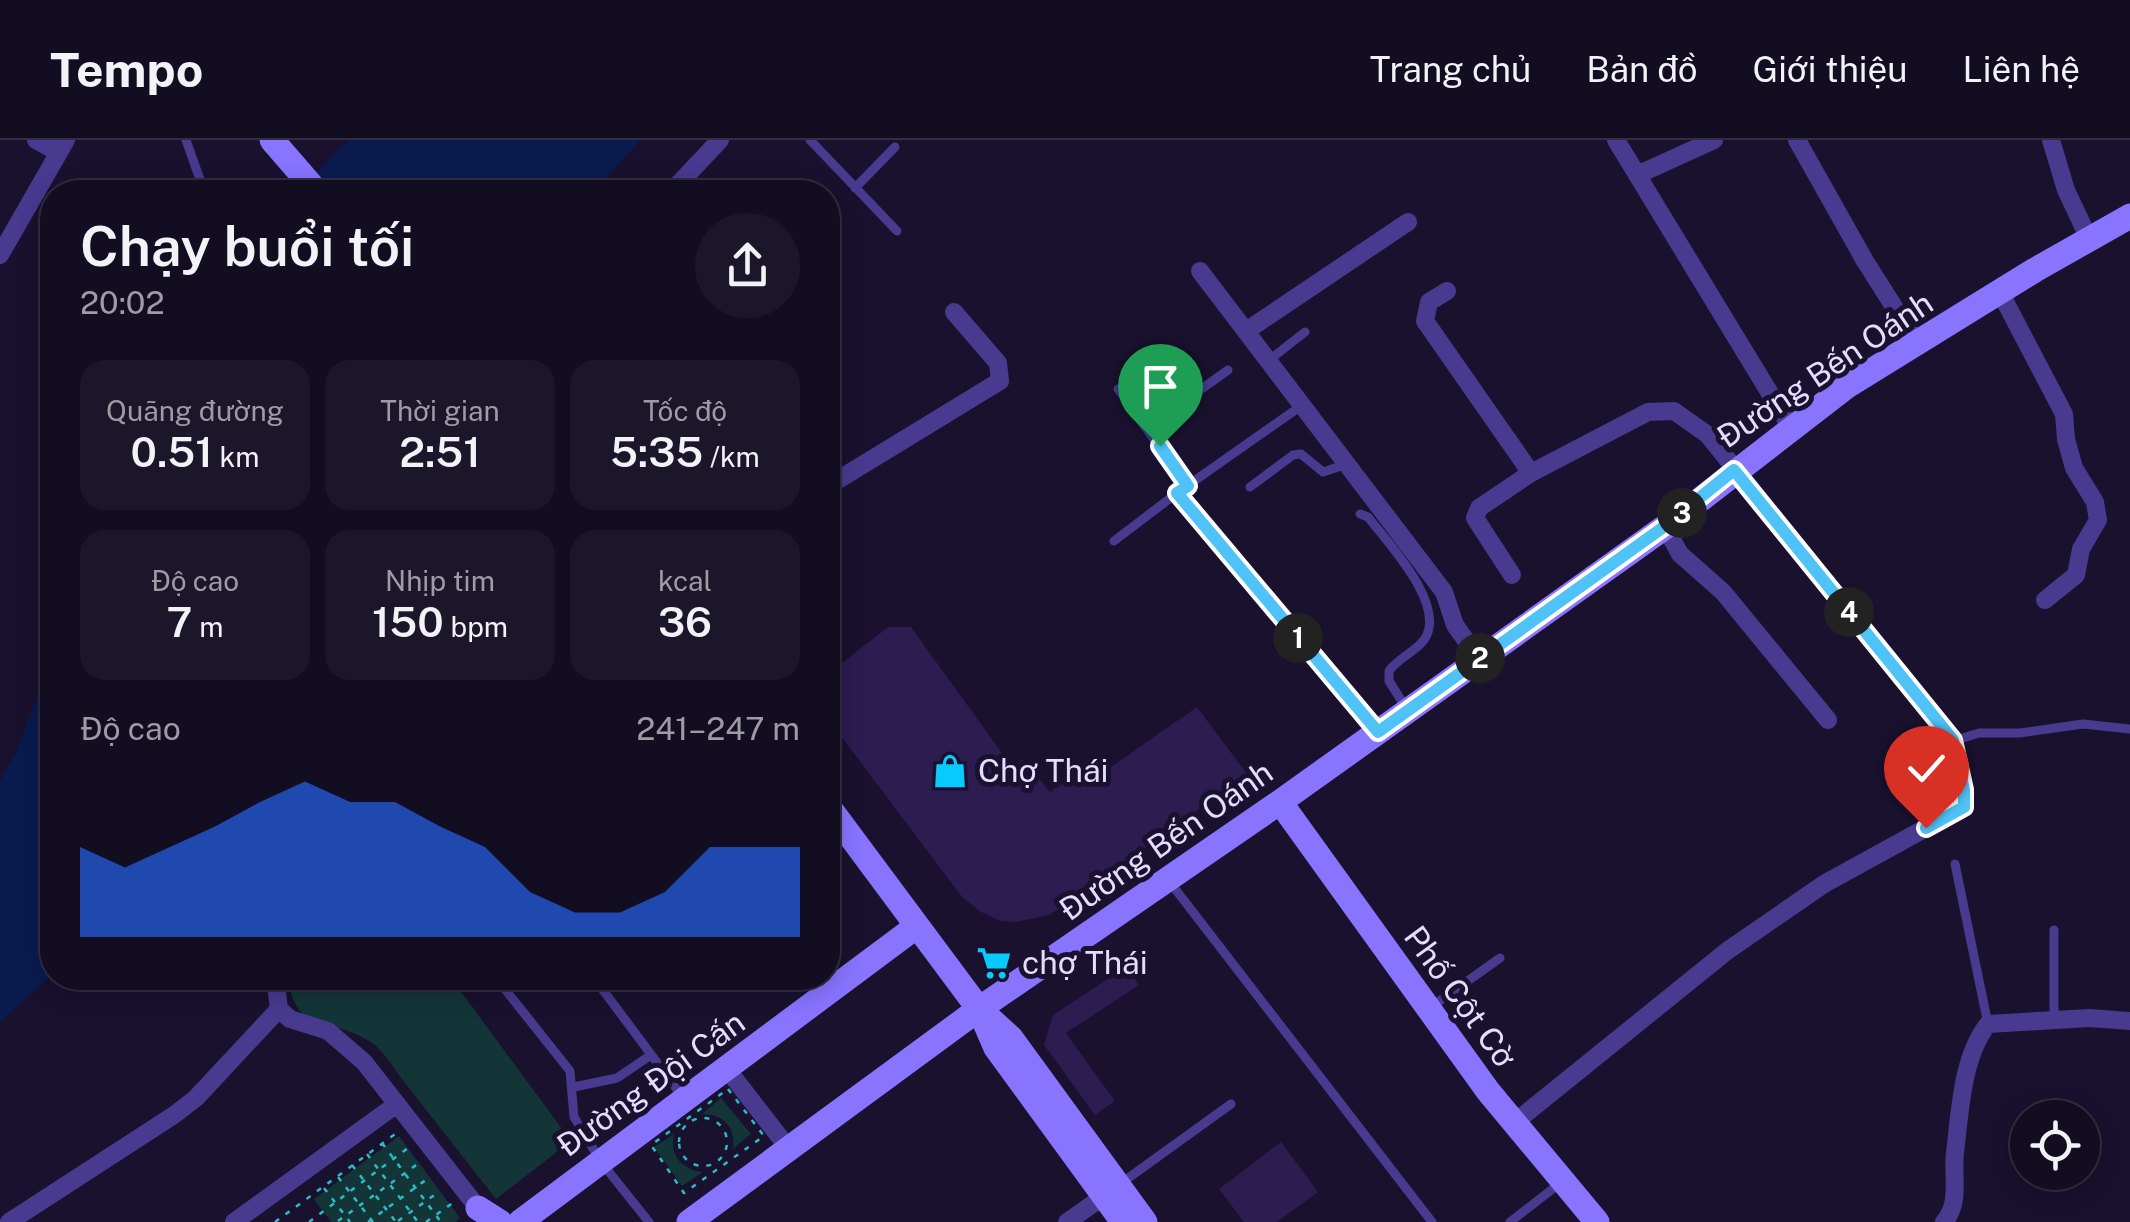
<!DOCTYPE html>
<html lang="vi">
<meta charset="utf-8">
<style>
:root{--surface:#130d22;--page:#1c162a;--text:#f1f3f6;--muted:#9d9ca5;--line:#322d40;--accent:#2563eb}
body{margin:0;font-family:"Public Sans",sans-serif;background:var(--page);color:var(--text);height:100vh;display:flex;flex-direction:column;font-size:38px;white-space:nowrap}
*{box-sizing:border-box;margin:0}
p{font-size:32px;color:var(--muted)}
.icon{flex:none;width:55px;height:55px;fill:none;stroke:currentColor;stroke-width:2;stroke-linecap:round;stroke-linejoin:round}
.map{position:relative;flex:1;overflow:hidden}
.sheet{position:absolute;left:40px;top:40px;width:800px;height:810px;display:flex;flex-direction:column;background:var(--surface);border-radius:40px;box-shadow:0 5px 25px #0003,0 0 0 2px var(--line)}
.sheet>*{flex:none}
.controls{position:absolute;left:2010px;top:960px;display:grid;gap:20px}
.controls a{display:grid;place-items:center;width:90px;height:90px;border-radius:50%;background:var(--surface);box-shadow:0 5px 25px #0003,0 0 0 2px var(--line);font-size:50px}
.pin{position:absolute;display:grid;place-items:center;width:85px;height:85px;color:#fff;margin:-102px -42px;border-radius:50% 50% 50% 0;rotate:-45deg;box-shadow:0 0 10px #0007}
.pin .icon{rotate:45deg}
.km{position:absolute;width:50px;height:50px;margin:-25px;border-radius:50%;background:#222;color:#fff;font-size:28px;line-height:50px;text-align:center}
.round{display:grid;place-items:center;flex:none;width:105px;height:105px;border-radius:52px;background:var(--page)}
.overview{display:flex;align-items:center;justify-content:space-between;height:170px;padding:0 40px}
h1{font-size:55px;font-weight:600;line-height:75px}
.metrics{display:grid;grid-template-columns:repeat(3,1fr);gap:15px;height:170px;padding:10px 40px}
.metrics div{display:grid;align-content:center;border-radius:25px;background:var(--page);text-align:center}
.metrics b{font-size:42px;font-weight:600}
.metrics small{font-size:28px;font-weight:400}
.metrics p{font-size:28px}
.chart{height:280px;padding:20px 40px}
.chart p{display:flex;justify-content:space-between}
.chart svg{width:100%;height:180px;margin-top:10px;fill:var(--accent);opacity:.7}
header{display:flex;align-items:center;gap:60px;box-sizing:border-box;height:140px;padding:0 50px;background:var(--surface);border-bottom:2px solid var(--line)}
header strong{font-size:48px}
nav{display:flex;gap:55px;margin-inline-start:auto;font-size:35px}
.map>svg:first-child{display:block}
.green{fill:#133538}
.water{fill:#091a4f}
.building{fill:#2c1c50}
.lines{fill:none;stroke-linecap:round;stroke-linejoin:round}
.path{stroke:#2bbcc5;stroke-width:2.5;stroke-dasharray:5 8;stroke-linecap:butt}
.lane{stroke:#473a8f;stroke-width:9}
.street{stroke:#473a8f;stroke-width:18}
.secondary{stroke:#8874ff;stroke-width:25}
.route-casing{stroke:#fff;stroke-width:20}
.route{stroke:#4fc3f7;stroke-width:12}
.labels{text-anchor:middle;stroke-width:10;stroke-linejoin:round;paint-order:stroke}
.street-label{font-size:32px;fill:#e5ddff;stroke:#19112e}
.poi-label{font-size:32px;fill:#e5ddff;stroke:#19112e;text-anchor:start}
</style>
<header>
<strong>Tempo</strong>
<nav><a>Trang chủ</a><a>Bản đồ</a><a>Giới thiệu</a><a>Liên hệ</a></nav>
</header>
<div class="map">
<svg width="2130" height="1082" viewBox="0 0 2130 1082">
<rect width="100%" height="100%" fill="#19112e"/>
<path class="green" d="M 289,838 L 451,838 L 571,1001 L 496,1059 C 466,1020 435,982 405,943 C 395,930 384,911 371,902 C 333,877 293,895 289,838 Z
M 721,958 L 751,994 L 733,1009 C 736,987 723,974 702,974 Z
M 674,994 C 669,1015 682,1030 703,1032 L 682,1046 L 654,1007 Z
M 399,996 L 460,1078 L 456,1082 L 331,1082 L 314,1059 Z"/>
<path class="water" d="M 349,0 L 640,0 L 594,52 L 297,52 Z
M 52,519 L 52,835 L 0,882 L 0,641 L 16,612 Z"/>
<path class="building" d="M 888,487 L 911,487 L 1012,627 L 1023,619 L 1050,652 L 1075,635 L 1082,647 L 1197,567 L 1247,634 L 1076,759 L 1049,775 L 1016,782 L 1001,781 L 981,772 L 962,757 L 828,579 L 828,534 Z
M 1126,827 L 1139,845 L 1066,893 L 1115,961 L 1095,975 L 1044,905 L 1053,875 Z
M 1281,1002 L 1318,1052 L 1277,1082 L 1244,1082 L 1219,1049 Z"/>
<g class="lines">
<path class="path" d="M 728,949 L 764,996 L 684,1053 L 651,1005 Z
M679 1002a24 24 0 1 1 48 0a24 24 0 1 1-48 0Z
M 382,1003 L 441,1082
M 367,1014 L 418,1082
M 352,1025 L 396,1082
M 338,1037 L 373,1082
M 324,1048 L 350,1082
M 338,1081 L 419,1023
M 398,1081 L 440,1051
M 275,1082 L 398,992
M 309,1082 L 408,1008
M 368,1082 L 430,1037
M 426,1082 L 454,1062"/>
<path class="lane" d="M 186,0 L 203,48
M 810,0 L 897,91
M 855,48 L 895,7
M 1268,221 L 1305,192
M 1118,249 L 1187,346 L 1301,266
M 1147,288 L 1228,230
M 1250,347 L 1293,315 L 1301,314 L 1323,332 L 1347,324
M 1177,353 L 1376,590
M 1360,374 L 1368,377 C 1388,403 1448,466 1424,500 C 1415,512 1398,518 1389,531 L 1389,541 L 1406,568
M 1114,401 L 1181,350
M 1953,601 L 1979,593 L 2020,593 L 2083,584 L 2130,589
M 1955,724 L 1988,884
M 1169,741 L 1432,1082
M 496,838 L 570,931 L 574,977 L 601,1022 L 649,1082
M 597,842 L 682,956
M 1431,867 L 1500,818
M 2054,881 L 2054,790
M 574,947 L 617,938 L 651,915
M 1120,1044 L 1231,964
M 1510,1082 L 1559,1044"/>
<path class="street" d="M 36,0 L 58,12
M 1616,0 L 1791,288
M 1797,0 L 1865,121 L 1917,203
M 2051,0 L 2066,50 L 2089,99
M 1637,35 L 1714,0
M 671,52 L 720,0
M 0,115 L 66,0
M 1200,131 L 1444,452 L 1455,485 L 1479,519
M 1447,151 L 1429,162 L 1425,181 L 1531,333 L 1648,272 L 1674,271 L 1708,295 L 1953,601 L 1965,649 L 1964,667 L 1824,744 L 1727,811 L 1514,983
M 2000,152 L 2064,274 L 2066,299 L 2074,328 L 2095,362 L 2098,380 L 2081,409 L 2076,435 L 2045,460
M 1246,191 L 1408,82
M 828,346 L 1000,241 L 998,223 L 954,172
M 1665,387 L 1680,414 L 1723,452 L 1828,580
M 1512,435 L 1475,378 L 1479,368 L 1531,333
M 275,838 L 279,869 L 290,879 L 328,891 L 364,922 L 478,1068
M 727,929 L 789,1009
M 9,1082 L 174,975 L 196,958 L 279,869
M 234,1082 L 397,964
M 1067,1082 L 1104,1056
M 1944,1082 C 1961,1063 1952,1036 1955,1013 C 1960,971 1962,917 1988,884 L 2089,878 L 2130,881"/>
<path class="secondary" d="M 272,0 L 317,52
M 1280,662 L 1488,951 L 1597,1082
M 828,666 L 979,869 L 1011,898 L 1145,1082
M 983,878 L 996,908 L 1123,1082
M 478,1068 L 500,1082
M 520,1082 L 917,786
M 689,1082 L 979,869 L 1280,662 L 1665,387 L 1847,246 L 2035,130 L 2130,76"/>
</g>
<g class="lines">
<g class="route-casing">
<path id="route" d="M 1160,306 L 1188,346 L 1177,353 L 1378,592 L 1665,386 L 1734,330 L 1953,600 L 1964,650 L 1964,667 L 1926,688"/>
</g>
<use href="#route" class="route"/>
</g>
<defs>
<g id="shop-bare" transform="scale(2.7)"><path d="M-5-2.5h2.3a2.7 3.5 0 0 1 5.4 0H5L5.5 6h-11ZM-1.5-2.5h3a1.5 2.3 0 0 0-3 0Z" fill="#09caff" stroke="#19112e" stroke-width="2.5" paint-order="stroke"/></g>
<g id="supermarket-bare" transform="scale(2.7)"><path d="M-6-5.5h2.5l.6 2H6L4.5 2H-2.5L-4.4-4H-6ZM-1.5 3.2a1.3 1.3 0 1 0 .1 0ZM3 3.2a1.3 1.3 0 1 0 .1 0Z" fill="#09caff" stroke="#19112e" stroke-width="2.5" paint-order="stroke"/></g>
</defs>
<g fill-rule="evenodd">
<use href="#shop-bare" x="950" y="631"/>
<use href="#supermarket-bare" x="994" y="823"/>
</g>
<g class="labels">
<g class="street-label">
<text transform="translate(1825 230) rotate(-34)" y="11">Đường Bến Oánh</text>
<text transform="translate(1166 701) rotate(-35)" y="11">Đường Bến Oánh</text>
<text transform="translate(1460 857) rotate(54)" y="11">Phố Cột Cờ</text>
<text transform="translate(651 944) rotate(-36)" y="11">Đường Đội Cấn</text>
</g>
<g class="poi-label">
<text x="978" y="642">Chợ Thái</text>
<text x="1022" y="834">chợ Thái</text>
</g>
</g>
</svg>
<div class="controls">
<a><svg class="icon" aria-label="locate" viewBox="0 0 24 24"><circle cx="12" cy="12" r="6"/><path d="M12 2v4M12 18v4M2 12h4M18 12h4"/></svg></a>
</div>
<div class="pin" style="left:1160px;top:306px;background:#1e9e55"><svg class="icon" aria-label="arrive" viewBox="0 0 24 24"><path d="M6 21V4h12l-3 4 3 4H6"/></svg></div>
<div class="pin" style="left:1926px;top:688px;background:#d93025"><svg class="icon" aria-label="check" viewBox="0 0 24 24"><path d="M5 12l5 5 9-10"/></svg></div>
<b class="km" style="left:1298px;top:498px">1</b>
<b class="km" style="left:1480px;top:518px">2</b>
<b class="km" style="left:1682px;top:373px">3</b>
<b class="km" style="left:1849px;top:472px">4</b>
<section class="sheet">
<div class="overview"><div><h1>Chạy buổi tối</h1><p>20:02</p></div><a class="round"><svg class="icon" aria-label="share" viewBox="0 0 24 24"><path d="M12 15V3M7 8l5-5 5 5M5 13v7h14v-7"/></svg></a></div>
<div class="metrics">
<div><p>Quãng đường</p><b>0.51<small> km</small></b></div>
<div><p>Thời gian</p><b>2:51</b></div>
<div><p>Tốc độ</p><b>5:35<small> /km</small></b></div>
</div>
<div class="metrics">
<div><p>Độ cao</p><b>7<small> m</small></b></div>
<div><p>Nhịp tim</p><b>150<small> bpm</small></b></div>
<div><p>kcal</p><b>36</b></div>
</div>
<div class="chart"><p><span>Độ cao</span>241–247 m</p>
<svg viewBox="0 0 160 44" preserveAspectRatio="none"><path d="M0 44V22L10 27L20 22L30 17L40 11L50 6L60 11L70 11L80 17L90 22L100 33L110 38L120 38L130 33L140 22L150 22L160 22V44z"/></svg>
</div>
</section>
</div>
